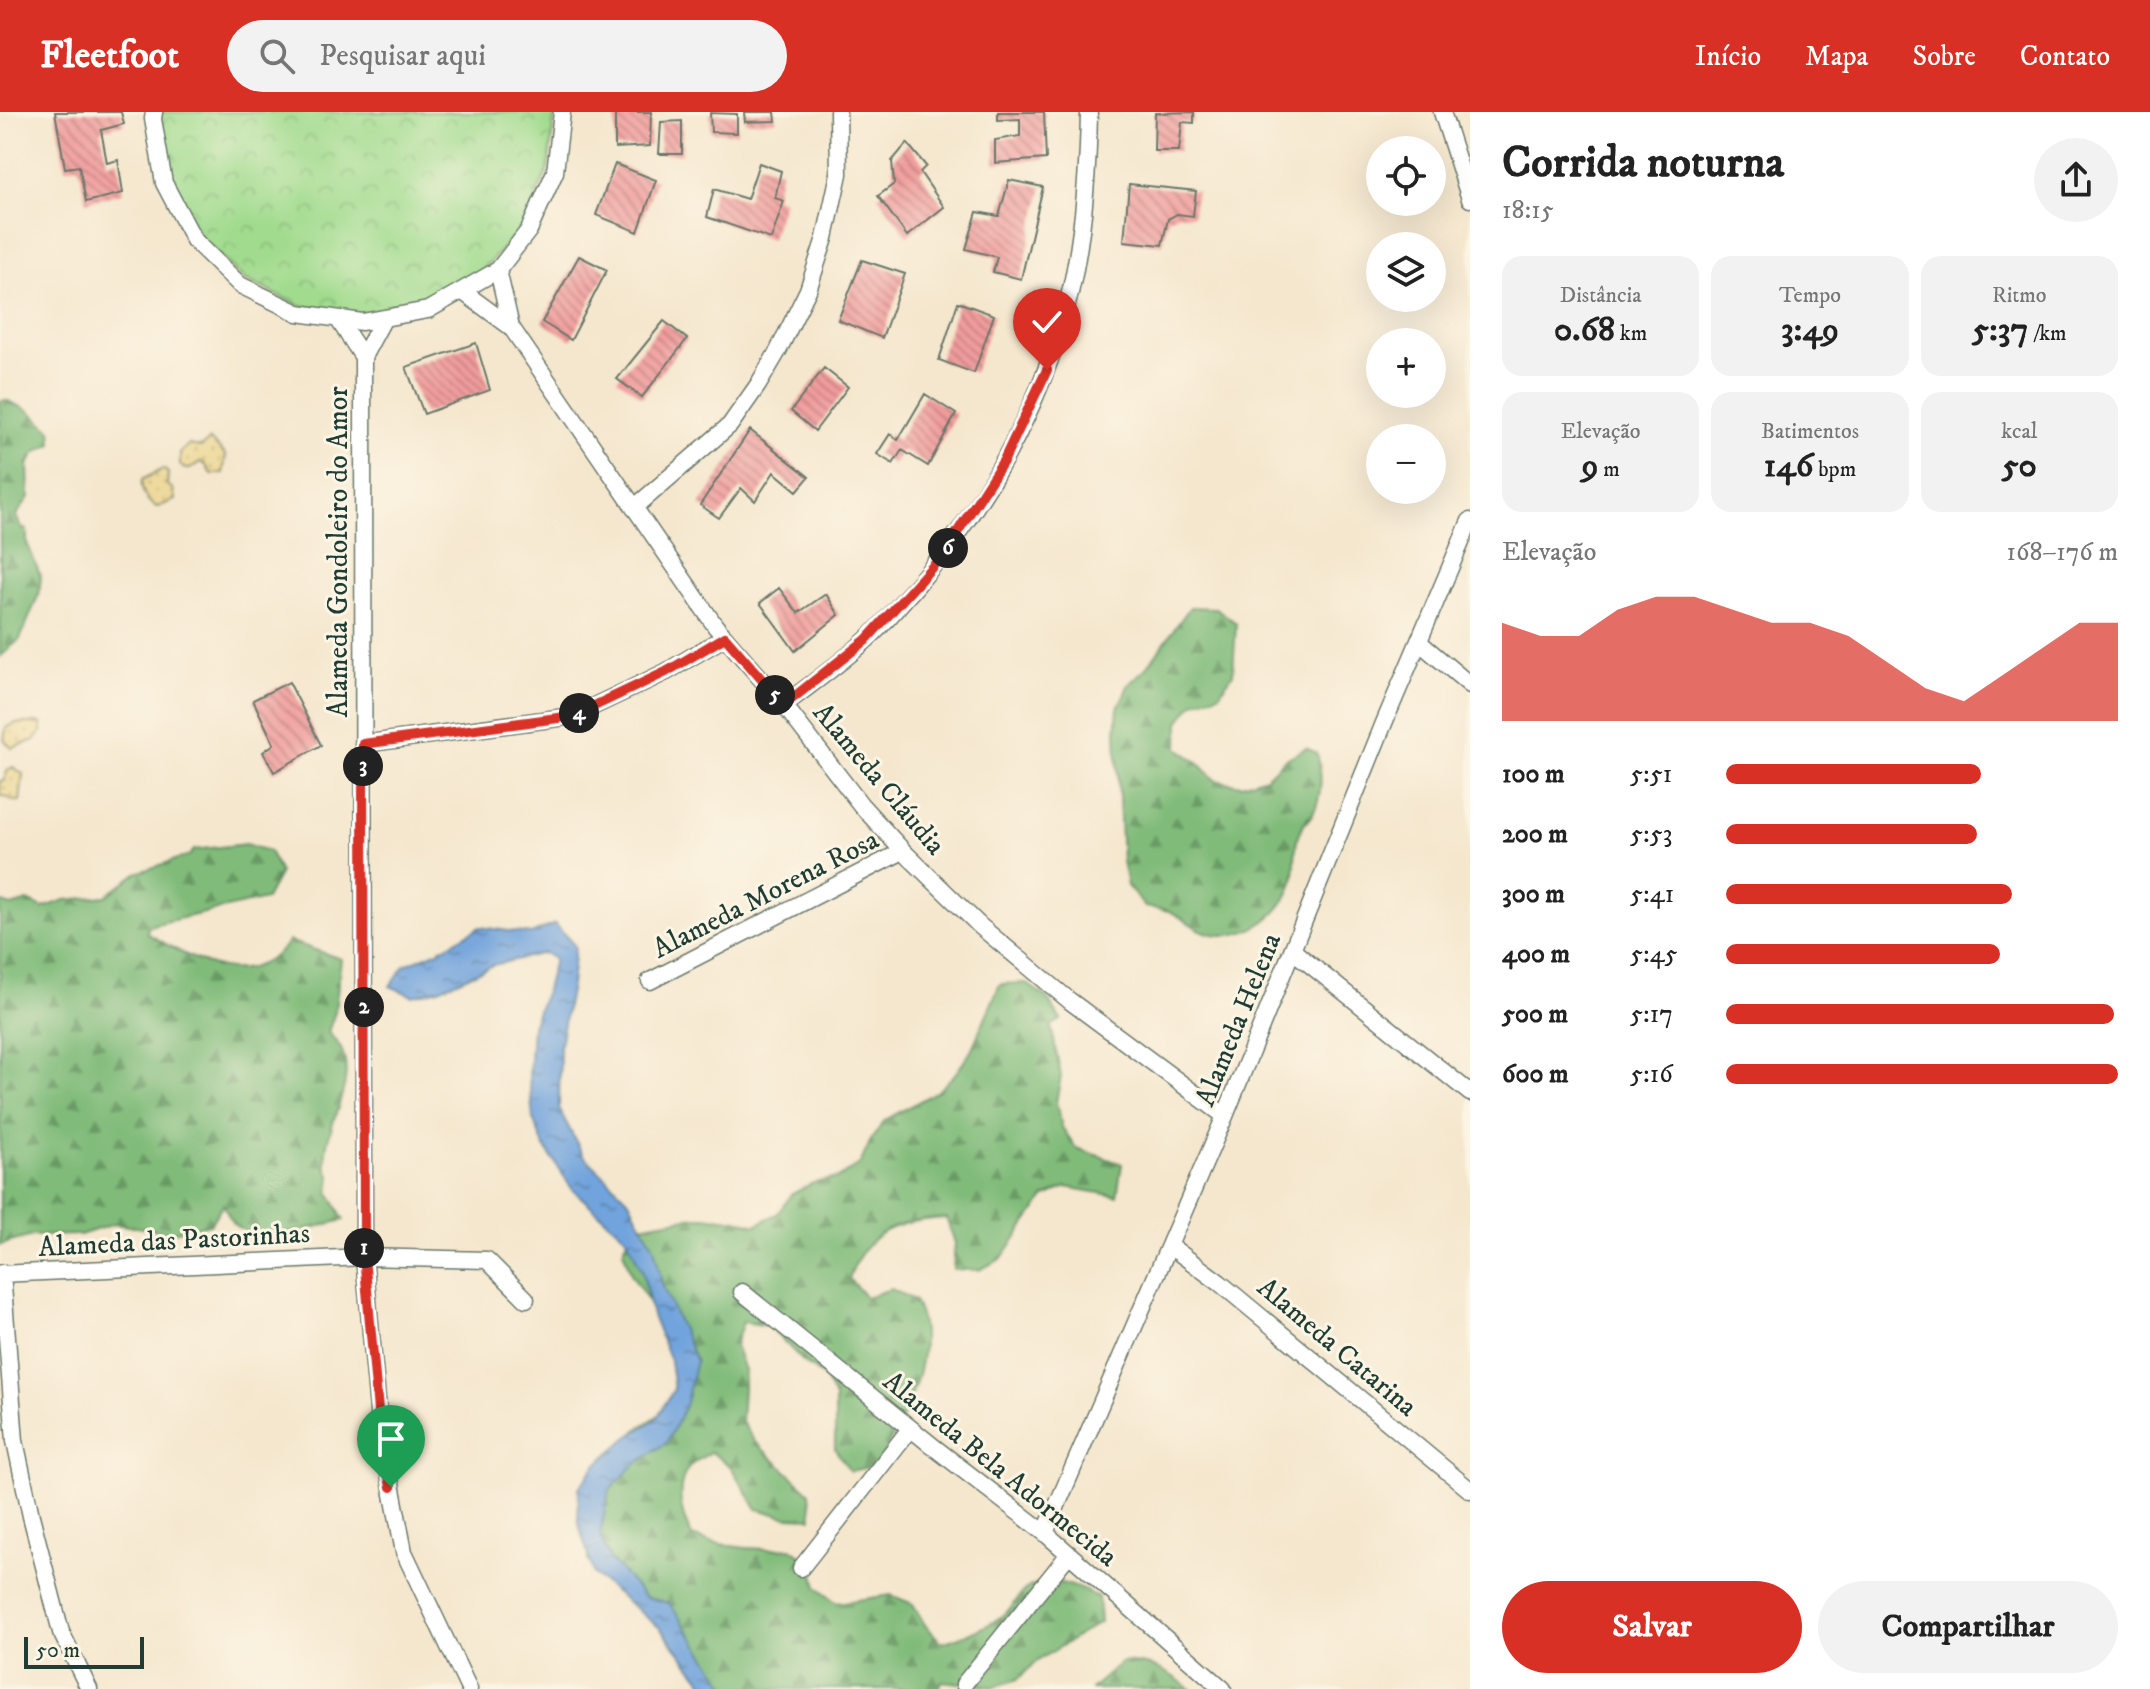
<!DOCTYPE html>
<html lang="pt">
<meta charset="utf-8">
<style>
:root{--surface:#fff;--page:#f2f2f2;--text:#222;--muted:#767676;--accent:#d93025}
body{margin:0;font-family:"IM FELL DW Pica",serif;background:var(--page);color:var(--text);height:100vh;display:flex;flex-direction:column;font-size:30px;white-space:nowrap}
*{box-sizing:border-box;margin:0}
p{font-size:26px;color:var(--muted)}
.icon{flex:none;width:44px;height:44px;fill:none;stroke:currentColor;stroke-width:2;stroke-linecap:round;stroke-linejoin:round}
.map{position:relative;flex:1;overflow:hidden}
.sheet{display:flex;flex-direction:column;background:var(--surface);width:680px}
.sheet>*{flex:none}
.buttons{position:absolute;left:1366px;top:24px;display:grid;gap:16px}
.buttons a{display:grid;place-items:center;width:80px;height:80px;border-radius:50%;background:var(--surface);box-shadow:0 8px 32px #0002;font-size:40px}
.scale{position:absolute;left:24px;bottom:20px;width:120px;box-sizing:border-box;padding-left:8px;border:4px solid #1f3d34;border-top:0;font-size:22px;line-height:28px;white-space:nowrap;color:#1f3d34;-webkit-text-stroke:6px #fcf5e5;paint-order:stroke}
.pin{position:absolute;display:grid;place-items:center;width:68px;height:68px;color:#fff;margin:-82px -34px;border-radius:50% 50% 50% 0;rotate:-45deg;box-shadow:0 0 8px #0007}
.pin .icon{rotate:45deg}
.km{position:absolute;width:40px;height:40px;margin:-20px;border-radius:50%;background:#222;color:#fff;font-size:22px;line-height:40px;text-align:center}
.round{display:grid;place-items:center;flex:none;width:84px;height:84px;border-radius:42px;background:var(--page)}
.head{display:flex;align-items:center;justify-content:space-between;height:136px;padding:0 32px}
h1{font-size:44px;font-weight:700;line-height:60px}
.metrics{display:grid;grid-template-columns:repeat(3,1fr);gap:12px;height:136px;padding:8px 32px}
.metrics div{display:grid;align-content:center;border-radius:20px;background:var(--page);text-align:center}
.metrics b{font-size:34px;font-weight:700}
.metrics small{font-size:22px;font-weight:400}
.metrics p{font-size:22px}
.chart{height:224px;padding:16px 32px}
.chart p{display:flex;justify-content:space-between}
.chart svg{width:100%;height:144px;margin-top:8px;fill:var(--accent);opacity:.7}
.action{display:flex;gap:16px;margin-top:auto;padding:16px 32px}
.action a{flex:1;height:92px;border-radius:48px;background:var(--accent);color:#fff;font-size:32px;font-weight:700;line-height:92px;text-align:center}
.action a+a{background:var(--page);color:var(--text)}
ul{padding:0 32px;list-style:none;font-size:26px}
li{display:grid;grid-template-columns:128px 96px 1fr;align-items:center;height:60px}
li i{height:20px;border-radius:10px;background:var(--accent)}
header{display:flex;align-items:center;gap:48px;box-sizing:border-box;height:112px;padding:0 40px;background:var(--accent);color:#fff}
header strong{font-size:38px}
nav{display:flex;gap:44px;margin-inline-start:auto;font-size:28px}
.search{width:560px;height:72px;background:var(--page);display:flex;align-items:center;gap:20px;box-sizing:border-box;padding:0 28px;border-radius:44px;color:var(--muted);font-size:30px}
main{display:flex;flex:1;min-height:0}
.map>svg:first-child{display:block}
.forest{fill:url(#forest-firs);stroke:#507c56;stroke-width:2}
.sand{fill:url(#sand-dots);stroke:#868c69;stroke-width:2}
.park{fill:url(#park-crowns);stroke:#608c61;stroke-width:2}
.water{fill:url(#water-ripples);stroke:#487088;stroke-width:2}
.building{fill:url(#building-back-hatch)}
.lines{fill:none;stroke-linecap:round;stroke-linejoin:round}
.street-casing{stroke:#6a786a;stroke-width:19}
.street{stroke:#fff;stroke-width:16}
.route-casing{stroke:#fff;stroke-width:16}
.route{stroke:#d93025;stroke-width:10}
.labels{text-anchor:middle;stroke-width:6;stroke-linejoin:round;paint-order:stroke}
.street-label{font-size:28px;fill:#1f3d34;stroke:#fcf5e5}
</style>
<header>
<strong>Fleetfoot</strong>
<div class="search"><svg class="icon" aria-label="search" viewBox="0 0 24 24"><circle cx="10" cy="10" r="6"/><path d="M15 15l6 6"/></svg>Pesquisar aqui</div>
<nav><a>Início</a><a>Mapa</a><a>Sobre</a><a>Contato</a></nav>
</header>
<main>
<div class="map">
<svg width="1470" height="1577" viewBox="0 0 1470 1577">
<defs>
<pattern id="forest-firs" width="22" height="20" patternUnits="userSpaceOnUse" patternTransform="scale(2)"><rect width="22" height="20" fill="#80bb79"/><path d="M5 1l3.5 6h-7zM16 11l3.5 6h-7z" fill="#689964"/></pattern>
<pattern id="sand-dots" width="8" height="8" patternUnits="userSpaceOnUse" patternTransform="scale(2)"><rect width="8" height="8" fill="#eeda9e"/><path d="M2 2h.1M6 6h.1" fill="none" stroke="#ccbc89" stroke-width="1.8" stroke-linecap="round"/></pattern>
<pattern id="park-crowns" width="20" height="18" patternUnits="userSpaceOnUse" patternTransform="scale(2)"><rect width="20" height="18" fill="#a1db8e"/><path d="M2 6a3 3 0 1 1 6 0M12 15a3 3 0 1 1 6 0" fill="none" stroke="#8abd7b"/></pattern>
<pattern id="water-ripples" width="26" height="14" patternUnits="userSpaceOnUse" patternTransform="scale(2)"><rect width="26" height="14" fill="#71a3dc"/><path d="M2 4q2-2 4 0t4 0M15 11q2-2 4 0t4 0" fill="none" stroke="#5c86b3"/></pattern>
<pattern id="building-back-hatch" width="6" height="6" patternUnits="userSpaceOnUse" patternTransform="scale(2)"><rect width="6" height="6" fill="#f09b9b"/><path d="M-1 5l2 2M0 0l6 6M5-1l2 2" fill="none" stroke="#c2807f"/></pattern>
</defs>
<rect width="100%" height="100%" fill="#fcf5e5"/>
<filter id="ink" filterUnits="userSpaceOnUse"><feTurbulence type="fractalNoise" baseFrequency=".0125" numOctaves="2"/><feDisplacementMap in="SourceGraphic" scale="16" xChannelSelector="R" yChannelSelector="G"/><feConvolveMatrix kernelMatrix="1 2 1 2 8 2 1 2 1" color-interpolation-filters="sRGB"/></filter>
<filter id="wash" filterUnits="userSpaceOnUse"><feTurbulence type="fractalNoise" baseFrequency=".006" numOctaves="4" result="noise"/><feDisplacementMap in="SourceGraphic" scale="32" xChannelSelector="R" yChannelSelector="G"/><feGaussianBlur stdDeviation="1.8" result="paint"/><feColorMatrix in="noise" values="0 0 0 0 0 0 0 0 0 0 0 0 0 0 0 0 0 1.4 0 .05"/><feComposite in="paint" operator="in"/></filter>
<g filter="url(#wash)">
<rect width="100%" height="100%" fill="#f5e7ce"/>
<path class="forest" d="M 6,288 L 28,298 L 51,318 L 52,332 L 35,341 L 28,353 L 29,385 L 16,404 L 22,417 L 27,417 L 27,431 L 41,465 L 39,482 L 20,527 L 0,545 L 0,289 Z
M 1190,495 L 1216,496 L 1236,511 L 1233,562 L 1219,582 L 1194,590 L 1179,610 L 1178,636 L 1198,650 L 1215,668 L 1241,673 L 1266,665 L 1284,648 L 1306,636 L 1317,641 C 1322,661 1323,682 1313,701 C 1309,708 1302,713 1299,721 C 1292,738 1298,759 1291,776 C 1278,806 1247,828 1213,822 C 1195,819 1184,805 1169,799 C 1162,797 1152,796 1145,795 L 1127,774 L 1122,749 L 1116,621 L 1118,596 L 1129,572 L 1147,555 Z
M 246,732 L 269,739 L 280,761 L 266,787 L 156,812 L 148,815 L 147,821 C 193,848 248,883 289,829 L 341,847 L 335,900 L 328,920 C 332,925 337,930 340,935 C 363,976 309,1030 331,1065 L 329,1080 L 344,1108 C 317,1115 261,1132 236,1114 C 230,1110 227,1099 223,1092 L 210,1112 L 173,1120 L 114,1112 L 80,1123 L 32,1124 L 0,1133 L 0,790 L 11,794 L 28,789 L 43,796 L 65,788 L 106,784 L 137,761 L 190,743 L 194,738 Z
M 1026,871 L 1046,885 L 1061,908 L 1051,914 L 1061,964 L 1056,990 L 1062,1015 L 1076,1036 L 1122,1052 L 1117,1084 L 1066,1075 L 1044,1086 L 1001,1147 L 979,1158 L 953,1157 L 955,1131 L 946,1106 C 898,1109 866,1117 849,1167 L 866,1185 L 891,1177 L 914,1188 C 917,1196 921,1204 922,1212 C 929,1256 899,1320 875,1354 L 850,1359 L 835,1337 L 835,1286 L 824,1265 L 804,1250 L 769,1214 L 743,1210 L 735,1233 L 744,1258 L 741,1309 L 755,1330 L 810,1381 L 812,1406 L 786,1405 L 757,1397 L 731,1355 L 711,1340 C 705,1344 694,1349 689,1355 C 674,1376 681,1404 692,1424 C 725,1436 756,1439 791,1436 L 812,1451 L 817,1476 L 837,1491 L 891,1483 L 913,1492 L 925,1513 L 942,1531 C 965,1523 992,1515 1010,1497 C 1016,1491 1019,1481 1026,1477 C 1049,1462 1076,1474 1098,1485 L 1100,1510 L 1036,1550 L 1018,1567 L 993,1575 L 942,1569 L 939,1577 L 715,1577 L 668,1503 L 602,1469 L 588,1448 L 586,1422 L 603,1351 L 639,1316 L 660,1302 L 675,1282 L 668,1231 L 646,1185 L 632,1164 L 623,1139 L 631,1116 C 676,1107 711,1098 756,1113 L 777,1102 L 792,1082 L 813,1071 L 838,1066 L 860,1052 L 871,1028 L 885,1008 L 938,979 L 955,962 L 970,941 L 1000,872 Z
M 1122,1550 C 1155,1552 1165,1558 1191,1577 L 1091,1577 Z"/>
<path class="sand" d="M 210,328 L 226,343 L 223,361 L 211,362 L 205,352 L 200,350 L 190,357 L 185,357 L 180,353 L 180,341 L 188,333 L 201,335 Z
M 163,357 L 168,361 L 167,373 L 173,377 L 175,388 L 158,395 C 148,393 140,378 142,368 Z
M 16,611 L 41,611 L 42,619 L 35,628 L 12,636 L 4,628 L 6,616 Z
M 13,655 L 23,662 L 20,689 L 14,689 L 5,684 L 0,684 L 0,669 L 4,668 L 8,658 Z"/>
<path class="park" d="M 161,0 L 555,0 L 548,58 L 523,114 L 482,159 L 425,191 L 362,203 L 300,194 L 244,167 L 200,124 L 171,69 L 160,7 Z"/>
<path class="water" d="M 555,812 L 575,834 L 571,873 L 560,933 L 559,997 L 583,1043 L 628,1087 L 654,1135 L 663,1175 L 696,1249 L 685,1294 L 667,1330 L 632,1355 L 609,1379 L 600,1423 L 610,1447 L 645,1485 L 669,1491 L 729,1577 L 709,1577 L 660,1516 L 594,1463 L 578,1409 L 579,1376 L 596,1353 L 628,1325 L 656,1307 L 674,1277 L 670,1249 L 652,1204 L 643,1161 L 627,1126 L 573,1078 L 543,1032 L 533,1007 L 529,966 L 532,914 L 546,878 L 554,847 L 544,841 L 493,853 L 439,877 L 413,884 L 390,874 L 405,853 L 438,839 L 480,815 L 531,822 Z"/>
<g id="blocks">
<path class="building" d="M 55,0 L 121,0 L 124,12 L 101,18 L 107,51 L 118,48 L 123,81 L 86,90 L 79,54 L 65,56 Z
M 615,0 L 651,0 L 650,34 L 615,36 Z
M 744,0 L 775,0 L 776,9 L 745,10 Z
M 998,0 L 1044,0 L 1046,47 L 995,51 L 995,28 L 1020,24 L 1020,7 L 998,8 Z
M 1194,0 L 1194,11 L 1182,10 L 1179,39 L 1154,39 L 1155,1 Z
M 710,1 L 737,2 L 737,21 L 711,20 Z
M 682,9 L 682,42 L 659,42 L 661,10 Z
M 907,31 L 926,54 L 920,60 L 944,95 L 907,124 L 878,84 L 894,72 L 892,49 Z
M 759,51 L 781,59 L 775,86 L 784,89 L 771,127 L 707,105 L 714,77 L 747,87 Z
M 615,52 L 656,68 L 638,120 L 596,103 Z
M 1009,68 L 1043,75 L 1021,167 L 993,160 L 997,145 L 966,137 L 977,100 L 999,104 Z
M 1129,72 L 1196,79 L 1193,104 L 1177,102 L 1168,107 L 1162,133 L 1124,129 Z
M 579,144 L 607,158 L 571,228 L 542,210 Z
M 862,148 L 905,162 L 882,226 L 838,208 Z
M 958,190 L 994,203 L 974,261 L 939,248 Z
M 664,209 L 687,227 L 642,285 L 617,267 Z
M 476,231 L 490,278 L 424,302 L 406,255 Z
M 824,256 L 848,275 L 815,319 L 791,299 Z
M 925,282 L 956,302 L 928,354 L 902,338 L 893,352 L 877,342 L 890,322 L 898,328 Z
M 750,318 L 809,365 L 797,379 L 774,360 L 755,389 L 741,376 L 719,406 L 700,393 Z
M 779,476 L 798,501 L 826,482 L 839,503 L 795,539 L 760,491 Z
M 289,570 L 321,633 L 274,660 L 263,640 L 274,632 L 253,588 Z"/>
</g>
</g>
<g filter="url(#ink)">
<use href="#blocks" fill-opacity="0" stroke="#6a786a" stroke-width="2"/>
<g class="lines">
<g class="street-casing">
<path id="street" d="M 154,0 L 153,7 L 164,71 L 194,128 L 240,173 L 298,201 L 362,210 L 428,198 L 498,158 L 529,118 L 555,60 L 562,0
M 1442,0 L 1470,87
M 498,158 L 511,215
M 462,179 L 511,215 L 716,515 L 784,593 L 861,693 L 903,739 L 980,814 L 1070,889 L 1225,1004
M 384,206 L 363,245 L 364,1145 L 379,1309 L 404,1440 L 469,1577
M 338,207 L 363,245
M 634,396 L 730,313 L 758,273 L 778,239 L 808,178 L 825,126 L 839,62 L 838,0
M 1419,530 L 1470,573
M 784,593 C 811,572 840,552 865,529 C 882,515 896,496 911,480 C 983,398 1039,299 1067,193 C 1083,131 1088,64 1089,0
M 363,632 L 573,604 L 666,560 L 725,525
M 1292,838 L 1470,981
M 650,869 L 903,739
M 1170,1134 L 1220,1171 L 1470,1378
M 2,1161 L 15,1329 L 31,1404 L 61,1520 L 89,1577
M 0,1162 L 364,1145 L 487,1148 L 526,1187
M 742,1180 L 935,1336 L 1045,1421 L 1223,1577
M 1045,1421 L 1225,1004 L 1384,611 L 1470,409
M 801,1456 L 910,1317
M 964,1572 L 1069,1442"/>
</g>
<use href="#street" class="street"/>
</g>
</g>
<g class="lines" filter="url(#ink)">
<g class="route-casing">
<path id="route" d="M 391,1375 L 379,1309 L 364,1145 L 363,632 L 573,604 L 666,560 L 725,525 L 784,593 L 866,528 L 942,444 L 1004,348 L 1047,258"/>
</g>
<use href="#route" class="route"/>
</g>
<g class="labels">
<g class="street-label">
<text transform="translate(337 440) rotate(-90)" y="10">Alameda Gondoleiro do Amor</text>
<text transform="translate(880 666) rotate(50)" y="10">Alameda Cláudia</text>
<text transform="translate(765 781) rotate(-27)" y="10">Alameda Morena Rosa</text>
<text transform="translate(1237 907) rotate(-68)" y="10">Alameda Helena</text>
<text transform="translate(174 1127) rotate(-3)" y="10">Alameda das Pastorinhas</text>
<text transform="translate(1338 1234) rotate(40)" y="10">Alameda Catarina</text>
<text transform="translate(1001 1356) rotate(39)" y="10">Alameda Bela Adormecida</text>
</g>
</g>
</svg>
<div class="buttons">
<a><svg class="icon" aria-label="locate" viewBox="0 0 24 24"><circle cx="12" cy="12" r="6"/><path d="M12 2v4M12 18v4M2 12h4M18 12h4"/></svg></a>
<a><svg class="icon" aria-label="layers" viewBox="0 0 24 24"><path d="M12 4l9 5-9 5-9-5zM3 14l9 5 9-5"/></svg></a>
<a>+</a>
<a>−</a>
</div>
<div class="scale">50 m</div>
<div class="pin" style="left:391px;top:1375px;background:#1e9e55"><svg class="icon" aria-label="arrive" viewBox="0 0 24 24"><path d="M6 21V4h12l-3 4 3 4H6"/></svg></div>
<div class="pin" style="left:1047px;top:258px;background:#d93025"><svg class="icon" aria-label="check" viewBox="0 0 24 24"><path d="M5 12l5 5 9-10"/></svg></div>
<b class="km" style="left:364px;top:1136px">1</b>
<b class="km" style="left:364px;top:895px">2</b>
<b class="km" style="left:363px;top:654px">3</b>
<b class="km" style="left:579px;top:601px">4</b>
<b class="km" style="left:775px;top:583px">5</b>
<b class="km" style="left:948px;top:436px">6</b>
</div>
<section class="sheet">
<div class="head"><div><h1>Corrida noturna</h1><p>18:15</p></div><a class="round"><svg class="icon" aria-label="share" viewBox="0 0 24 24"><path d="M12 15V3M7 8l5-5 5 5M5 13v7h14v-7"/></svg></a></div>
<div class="metrics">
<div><p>Distância</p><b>0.68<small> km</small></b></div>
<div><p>Tempo</p><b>3:49</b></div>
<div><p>Ritmo</p><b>5:37<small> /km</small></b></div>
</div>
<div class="metrics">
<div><p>Elevação</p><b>9<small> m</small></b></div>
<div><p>Batimentos</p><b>146<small> bpm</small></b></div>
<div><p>kcal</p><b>50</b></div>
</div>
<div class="chart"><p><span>Elevação</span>168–176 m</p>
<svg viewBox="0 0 160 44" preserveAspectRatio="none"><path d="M0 44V14L10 18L20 18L30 10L40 6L50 6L60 10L70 14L80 14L90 18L100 26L110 34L120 38L130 30L140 22L150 14L160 14V44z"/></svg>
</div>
<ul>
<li><b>100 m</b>5:51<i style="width:65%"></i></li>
<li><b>200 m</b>5:53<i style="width:64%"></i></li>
<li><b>300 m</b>5:41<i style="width:73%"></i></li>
<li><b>400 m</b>5:45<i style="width:70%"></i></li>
<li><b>500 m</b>5:17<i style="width:99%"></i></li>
<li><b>600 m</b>5:16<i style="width:100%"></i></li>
</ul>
<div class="action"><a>Salvar</a><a>Compartilhar</a></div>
</section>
</main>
